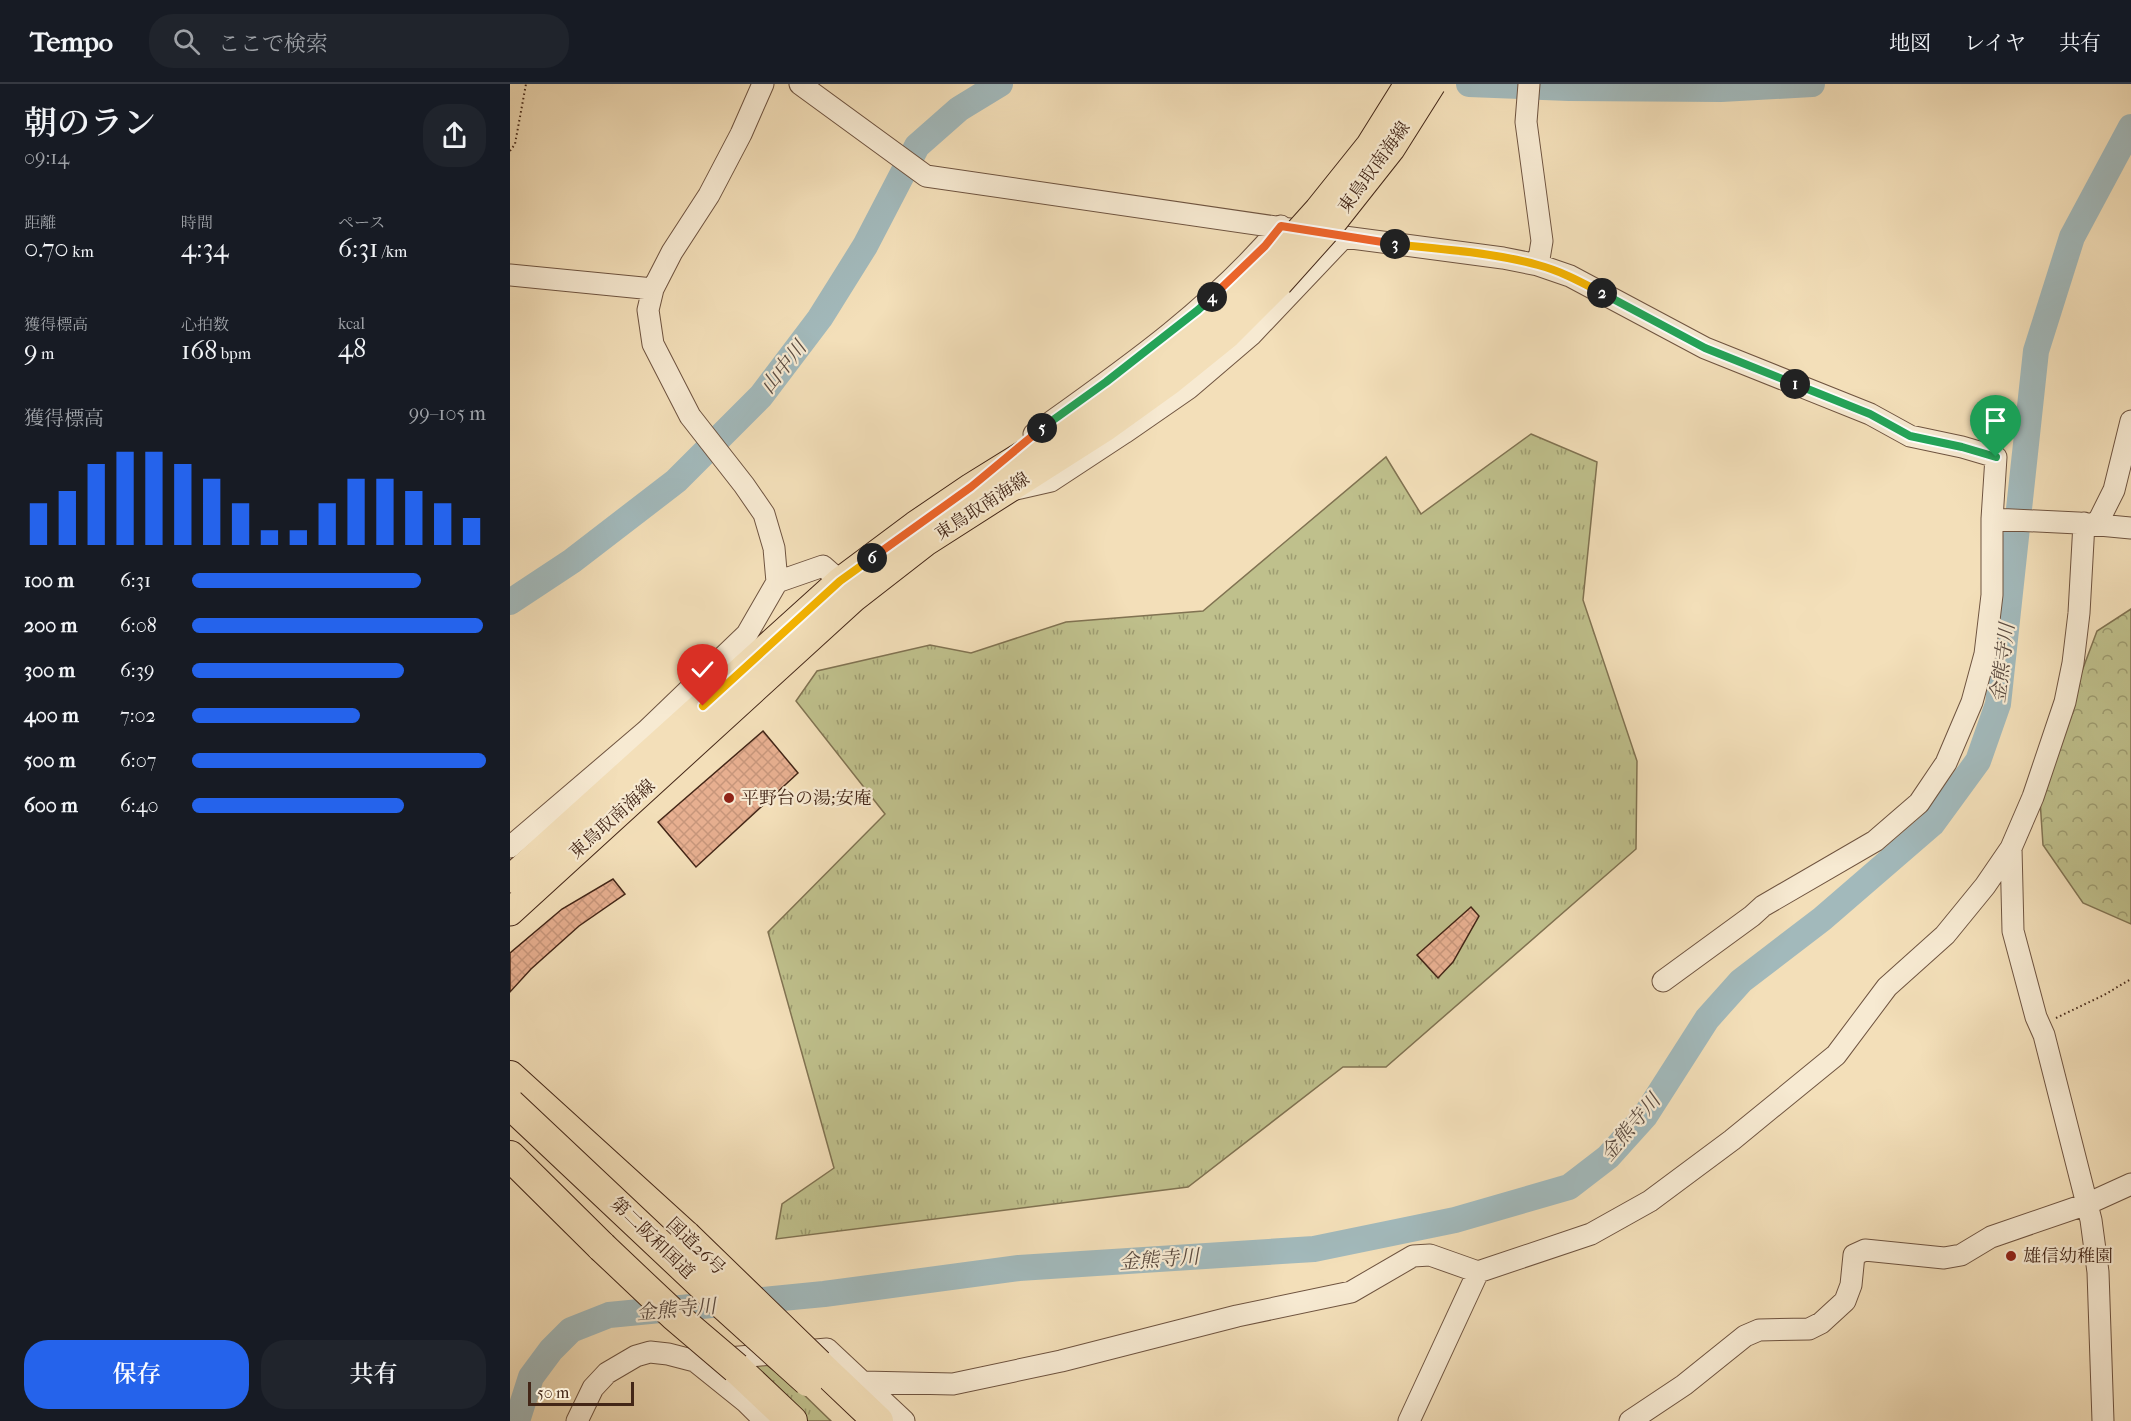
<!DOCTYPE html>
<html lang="ja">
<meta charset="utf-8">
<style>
:root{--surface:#171b24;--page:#20242c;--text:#f1f3f6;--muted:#9ea1a6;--line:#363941;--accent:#2563eb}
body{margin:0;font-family:"IM FELL French Canon","Noto Serif JP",serif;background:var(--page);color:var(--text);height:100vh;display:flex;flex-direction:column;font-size:22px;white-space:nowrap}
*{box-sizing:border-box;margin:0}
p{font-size:20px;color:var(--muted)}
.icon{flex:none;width:33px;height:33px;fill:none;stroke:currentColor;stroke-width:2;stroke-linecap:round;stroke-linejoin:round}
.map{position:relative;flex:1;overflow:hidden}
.panel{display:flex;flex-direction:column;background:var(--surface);width:510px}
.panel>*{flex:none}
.scale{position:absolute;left:18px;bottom:15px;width:106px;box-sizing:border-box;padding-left:6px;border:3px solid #432617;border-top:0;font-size:16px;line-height:21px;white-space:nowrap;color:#432617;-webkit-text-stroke:4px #f7ead2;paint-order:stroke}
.pin{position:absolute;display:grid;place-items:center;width:51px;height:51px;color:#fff;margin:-62px -26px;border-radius:50% 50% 50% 0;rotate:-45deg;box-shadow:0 0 6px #0007}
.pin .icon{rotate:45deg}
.km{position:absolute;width:30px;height:30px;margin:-15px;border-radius:50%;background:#222;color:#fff;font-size:16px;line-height:30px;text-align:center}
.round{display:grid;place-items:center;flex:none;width:63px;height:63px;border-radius:24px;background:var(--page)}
.headline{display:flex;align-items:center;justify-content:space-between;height:102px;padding:0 24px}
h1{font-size:33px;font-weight:600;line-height:45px}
.figures{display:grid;grid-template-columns:repeat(3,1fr);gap:9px;height:102px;padding:6px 24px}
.figures div{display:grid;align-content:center}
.figures b{font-size:26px;font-weight:600}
.figures small{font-size:16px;font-weight:400}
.figures p{font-size:16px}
.chart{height:168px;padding:12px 24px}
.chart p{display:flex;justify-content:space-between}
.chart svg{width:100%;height:108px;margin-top:6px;stroke:var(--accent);stroke-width:6}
.primary-button{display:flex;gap:12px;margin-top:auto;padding:12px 24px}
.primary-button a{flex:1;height:69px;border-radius:24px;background:var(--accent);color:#fff;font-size:24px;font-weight:600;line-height:69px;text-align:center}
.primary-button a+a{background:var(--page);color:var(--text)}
ul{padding:0 24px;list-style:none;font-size:20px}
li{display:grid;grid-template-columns:96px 72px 1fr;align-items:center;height:45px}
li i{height:15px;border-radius:8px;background:var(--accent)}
header{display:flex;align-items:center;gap:36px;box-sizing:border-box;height:84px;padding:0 30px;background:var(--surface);border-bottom:2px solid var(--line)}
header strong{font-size:28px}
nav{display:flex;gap:33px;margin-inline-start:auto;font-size:21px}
.search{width:420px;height:54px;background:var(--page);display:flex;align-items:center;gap:15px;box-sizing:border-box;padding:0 21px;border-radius:24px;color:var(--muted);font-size:22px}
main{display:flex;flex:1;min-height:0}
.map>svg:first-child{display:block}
.grass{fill:url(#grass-tufts);stroke:#817352;stroke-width:1.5}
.forest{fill:url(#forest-crowns);stroke:#817352;stroke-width:1.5}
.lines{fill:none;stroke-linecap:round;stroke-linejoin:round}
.river{stroke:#a2b9bb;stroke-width:26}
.building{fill:url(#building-cross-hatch);stroke:#432617;stroke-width:1.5}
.minor-casing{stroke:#6f5440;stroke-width:23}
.major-casing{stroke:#432617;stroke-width:29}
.highway-casing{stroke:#432617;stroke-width:32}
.path{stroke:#432617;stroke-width:2;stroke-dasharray:1.5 3;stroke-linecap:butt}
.minor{stroke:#f7ead2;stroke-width:21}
.major{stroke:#f3dfb9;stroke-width:27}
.highway{stroke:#f3dfb9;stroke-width:30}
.major-bridge-casing{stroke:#432617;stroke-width:29;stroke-linecap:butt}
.highway-bridge-casing{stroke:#432617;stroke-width:32;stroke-linecap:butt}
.major-bridge{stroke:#f3dfb9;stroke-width:27}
.highway-bridge{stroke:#f3dfb9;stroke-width:30}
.split-1-casing{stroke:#fff;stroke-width:12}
.split-2-casing{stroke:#fff;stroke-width:12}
.split-3-casing{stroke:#fff;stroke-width:12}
.split-4-casing{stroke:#fff;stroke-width:12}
.split-5-casing{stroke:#fff;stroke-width:12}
.split-6-casing{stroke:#fff;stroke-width:12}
.split-7-casing{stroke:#fff;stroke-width:12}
.split-1{stroke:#22a559;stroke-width:8}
.split-2{stroke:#22a559;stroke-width:8}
.split-3{stroke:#f5b400;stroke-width:8}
.split-4{stroke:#f0652b;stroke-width:8}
.split-5{stroke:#22a559;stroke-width:8}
.split-6{stroke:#f0652b;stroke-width:8}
.split-7{stroke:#f5b400;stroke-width:8}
.poi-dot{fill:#8f2418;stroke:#f7ead2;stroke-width:2}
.labels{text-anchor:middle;stroke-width:4.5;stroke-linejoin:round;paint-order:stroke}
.street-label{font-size:18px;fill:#432617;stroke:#f7ead2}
.poi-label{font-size:18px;fill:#432617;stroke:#f7ead2;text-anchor:start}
.water-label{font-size:20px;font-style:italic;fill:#5b4b40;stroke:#f7ead2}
</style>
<header>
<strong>Tempo</strong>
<div class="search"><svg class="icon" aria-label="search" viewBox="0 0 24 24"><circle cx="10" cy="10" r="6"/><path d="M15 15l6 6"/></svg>ここで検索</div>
<nav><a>地図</a><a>レイヤ</a><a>共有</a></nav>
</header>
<main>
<section class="panel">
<div class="headline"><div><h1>朝のラン</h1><p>09:14</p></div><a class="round"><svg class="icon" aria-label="share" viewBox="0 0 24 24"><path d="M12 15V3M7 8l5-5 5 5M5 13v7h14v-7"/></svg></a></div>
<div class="figures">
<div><p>距離</p><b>0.70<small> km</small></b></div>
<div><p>時間</p><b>4:34</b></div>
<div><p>ペース</p><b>6:31<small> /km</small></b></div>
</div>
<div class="figures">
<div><p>獲得標高</p><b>9<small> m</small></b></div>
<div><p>心拍数</p><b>168<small> bpm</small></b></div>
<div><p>kcal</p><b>48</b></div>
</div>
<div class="chart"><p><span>獲得標高</span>99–105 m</p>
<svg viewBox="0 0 160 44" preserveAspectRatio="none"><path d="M5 44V27M15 44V22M25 44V11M35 44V6M45 44V6M55 44V11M65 44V17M75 44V27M85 44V38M95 44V38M105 44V27M115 44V17M125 44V17M135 44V22M145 44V27M155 44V33"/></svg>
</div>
<ul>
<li><b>100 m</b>6:31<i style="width:78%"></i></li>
<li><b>200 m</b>6:08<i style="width:99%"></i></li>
<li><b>300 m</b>6:39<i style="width:72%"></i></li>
<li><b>400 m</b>7:02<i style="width:57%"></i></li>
<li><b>500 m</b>6:07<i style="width:100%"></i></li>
<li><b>600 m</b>6:40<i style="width:72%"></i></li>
</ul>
<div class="primary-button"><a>保存</a><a>共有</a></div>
</section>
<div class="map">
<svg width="1621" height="1337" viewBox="0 0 1621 1337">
<defs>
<pattern id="grass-tufts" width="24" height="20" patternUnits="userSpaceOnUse" patternTransform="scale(1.5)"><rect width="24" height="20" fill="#bfc08c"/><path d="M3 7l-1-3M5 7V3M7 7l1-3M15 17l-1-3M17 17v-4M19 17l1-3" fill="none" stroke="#9d9c71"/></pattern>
<pattern id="forest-crowns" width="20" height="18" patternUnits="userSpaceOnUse" patternTransform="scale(1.5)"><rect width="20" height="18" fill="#bfc08c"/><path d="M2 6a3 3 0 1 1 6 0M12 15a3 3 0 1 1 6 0" fill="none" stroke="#9d9c71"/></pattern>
<pattern id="building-cross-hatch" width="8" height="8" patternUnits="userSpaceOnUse" patternTransform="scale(1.5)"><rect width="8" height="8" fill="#e7af90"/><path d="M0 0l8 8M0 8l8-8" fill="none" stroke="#c7967b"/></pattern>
</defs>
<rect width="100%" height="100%" fill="#f3dfb9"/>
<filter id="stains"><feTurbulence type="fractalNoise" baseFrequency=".00333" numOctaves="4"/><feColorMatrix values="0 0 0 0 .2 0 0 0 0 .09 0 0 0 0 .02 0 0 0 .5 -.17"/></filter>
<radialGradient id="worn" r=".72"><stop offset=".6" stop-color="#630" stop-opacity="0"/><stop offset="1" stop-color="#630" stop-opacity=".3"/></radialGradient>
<path class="grass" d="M 1021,350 L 1087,378 L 1073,516 L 1127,677 L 1126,765 L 876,983 L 833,983 L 678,1103 L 266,1155 L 272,1120 L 324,1084 L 258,848 L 375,730 L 286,617 L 307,587 L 420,561 L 461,569 L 556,538 L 693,527 L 876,373 L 911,430 Z
M 254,1279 L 288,1305 L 321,1337 L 297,1337 L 271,1314 L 241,1280 Z"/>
<path class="forest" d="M 1621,525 L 1621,840 L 1573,819 L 1533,761 L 1530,716 L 1566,603 L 1587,547 Z"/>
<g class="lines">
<path class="river" d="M 959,0 L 1059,4 L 1211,5 L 1302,0
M 0,518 L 62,477 L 166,397 L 251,312 L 310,234 L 355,162 L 407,62 L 449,25 L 490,0
M 7,1337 L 21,1293 L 41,1266 L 61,1246 L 99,1231 L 314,1210 L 509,1184 L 804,1165 L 945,1136 L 1059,1103 L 1098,1073 L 1135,1032 L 1197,935 L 1231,897 L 1312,835 L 1422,740 L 1468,677 L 1488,620 L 1526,267 L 1562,153 L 1621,43"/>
</g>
<path class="building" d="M 253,647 L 288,689 L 186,783 L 148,738 Z
M 103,795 L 115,810 L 69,842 L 21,885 L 0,908 L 0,869 L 52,825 Z
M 961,823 L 969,832 L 943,878 L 928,894 L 907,871 Z"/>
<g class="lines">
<g class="minor-casing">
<path id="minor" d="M 253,0 L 231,50 L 199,111 L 162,168 L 143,205 L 138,226 L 143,260 L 180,332 L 234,401 L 254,430 L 264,464 L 267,498
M 290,0 L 416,92 L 834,153 L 993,174 L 1028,181 L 1060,192 L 1195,264 L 1360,330 L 1400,352 L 1452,363 L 1486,373 L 1482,435 L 1568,439 L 1621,444
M 1019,0 L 1016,38 L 1032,157 L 1028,181
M 0,191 L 143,205
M 524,350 C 611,288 702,225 771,142
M 506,405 L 541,397 L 614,349 L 679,304 L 741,251 L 834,153
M 1587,440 L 1604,406 L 1621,337
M 0,763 L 136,647 L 237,550 L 267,498 L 313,482 L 330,497
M 1501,764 L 1503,847 L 1526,933 L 1534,951 L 1581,1136 L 1588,1188 L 1593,1337
M 1153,897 L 1242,832 L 1253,822 L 1365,757 L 1409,719 L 1436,679 L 1462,618 L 1475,570 L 1482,511 L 1482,435
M 185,1277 L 236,1318 L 255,1337
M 353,1298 L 443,1300 L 551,1277 L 727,1232 L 841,1208 L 903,1172 L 920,1171 L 968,1188 L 1081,1150 L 1140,1117 L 1222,1056 L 1326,971 L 1377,903 L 1435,851 L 1475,802 L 1501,764 L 1523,713 L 1555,618 L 1563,579 L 1569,529 L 1574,439
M 67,1337 L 83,1304 L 97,1289 L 126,1272 L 140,1268 L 158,1270 L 185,1277 L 317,1265 L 394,1337
M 899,1337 L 968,1188
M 1120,1337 L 1174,1301 L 1235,1252 L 1249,1246 L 1299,1245 L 1311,1239 L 1335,1217 L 1341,1201 L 1344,1171 L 1355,1166 L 1434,1174 L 1451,1171 L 1481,1153 L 1577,1120 L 1621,1100"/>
</g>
<g class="major-casing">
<path id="major" d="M 0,795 L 330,497 L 405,441 L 461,403 L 585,326 L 649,280 L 703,236 L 755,185
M 0,828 L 344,514 L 416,458 L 596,343 L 660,297 L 717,251 L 769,199"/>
</g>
<g class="highway-casing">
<path id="highway" d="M 0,992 L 176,1152
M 0,1072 L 92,1163
M 308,1280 L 368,1337
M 226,1284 L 282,1337"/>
</g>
<path class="path" d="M 0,67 L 5,60 L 16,0
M 1546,934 L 1594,911 L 1621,895"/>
<use href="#minor" class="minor"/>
<use href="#major" class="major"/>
<use href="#highway" class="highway"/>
<g class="major-bridge-casing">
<path id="major-bridge" d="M 755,185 L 808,126 L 860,61 L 898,0
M 769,199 L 821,141 L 881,65 L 922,0"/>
</g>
<g class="highway-bridge-casing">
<path id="highway-bridge" d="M 0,1020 L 204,1212 L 298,1297
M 176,1152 L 308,1280
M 92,1163 L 165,1232 L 226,1284"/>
</g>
<use href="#major-bridge" class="major-bridge"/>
<use href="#highway-bridge" class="highway-bridge"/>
</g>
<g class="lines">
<g class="split-1-casing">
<path id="split-1" d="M 1285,300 L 1360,330 L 1400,352 L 1452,363 L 1486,373"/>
</g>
<g class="split-2-casing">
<path id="split-2" d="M 1092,209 L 1195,264 L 1285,300"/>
</g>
<g class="split-3-casing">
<path id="split-3" d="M 885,160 C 932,166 982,168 1028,181 C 1051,187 1071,198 1092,209"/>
</g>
<g class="split-4-casing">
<path id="split-4" d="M 702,213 L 755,162 L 771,142 L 885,160"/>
</g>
<g class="split-5-casing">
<path id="split-5" d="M 532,344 L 596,298 L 688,226 L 702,213"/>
</g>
<g class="split-6-casing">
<path id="split-6" d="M 362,474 L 461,403 L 532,344"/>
</g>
<g class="split-7-casing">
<path id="split-7" d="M 193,622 L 330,497 L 362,474"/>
</g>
<use href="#split-1" class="split-1"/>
<use href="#split-2" class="split-2"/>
<use href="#split-3" class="split-3"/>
<use href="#split-4" class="split-4"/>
<use href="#split-5" class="split-5"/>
<use href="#split-6" class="split-6"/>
<use href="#split-7" class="split-7"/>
</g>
<g class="poi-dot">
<circle cx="219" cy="714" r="6"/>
<circle cx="1501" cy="1172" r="6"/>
</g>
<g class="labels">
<g class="street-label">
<text transform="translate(864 83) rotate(-54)" y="6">東鳥取南海線</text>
<text transform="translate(472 422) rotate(-33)" y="6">東鳥取南海線</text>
<text transform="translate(102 735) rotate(-42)" y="6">東鳥取南海線</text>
<text transform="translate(143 1154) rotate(44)" y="6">第二阪和国道</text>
<text transform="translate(186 1162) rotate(44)" y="6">国道26号</text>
</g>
<g class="poi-label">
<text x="231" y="720">平野台の湯;安庵</text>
<text x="1513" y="1178">雄信幼稚園</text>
</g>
<g class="water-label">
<text transform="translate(273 283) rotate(-52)" y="7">山中川</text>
<text transform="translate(1492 579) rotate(-83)" y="7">金熊寺川</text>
<text transform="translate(1120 1043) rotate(-50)" y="7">金熊寺川</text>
<text transform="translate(649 1175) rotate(-4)" y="7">金熊寺川</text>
<text transform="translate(166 1225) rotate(-5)" y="7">金熊寺川</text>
</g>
</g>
<rect width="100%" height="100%" filter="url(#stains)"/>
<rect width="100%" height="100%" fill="url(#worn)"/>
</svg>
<div class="scale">50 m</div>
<div class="pin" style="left:1486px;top:373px;background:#1e9e55"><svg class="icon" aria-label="arrive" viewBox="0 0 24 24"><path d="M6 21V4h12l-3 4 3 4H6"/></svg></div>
<div class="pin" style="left:193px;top:622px;background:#d93025"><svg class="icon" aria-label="check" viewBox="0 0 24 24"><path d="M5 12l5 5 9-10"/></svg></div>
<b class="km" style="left:1285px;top:300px">1</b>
<b class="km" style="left:1092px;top:209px">2</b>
<b class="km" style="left:885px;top:160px">3</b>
<b class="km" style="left:702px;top:213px">4</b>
<b class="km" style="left:532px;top:344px">5</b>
<b class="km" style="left:362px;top:474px">6</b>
</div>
</main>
